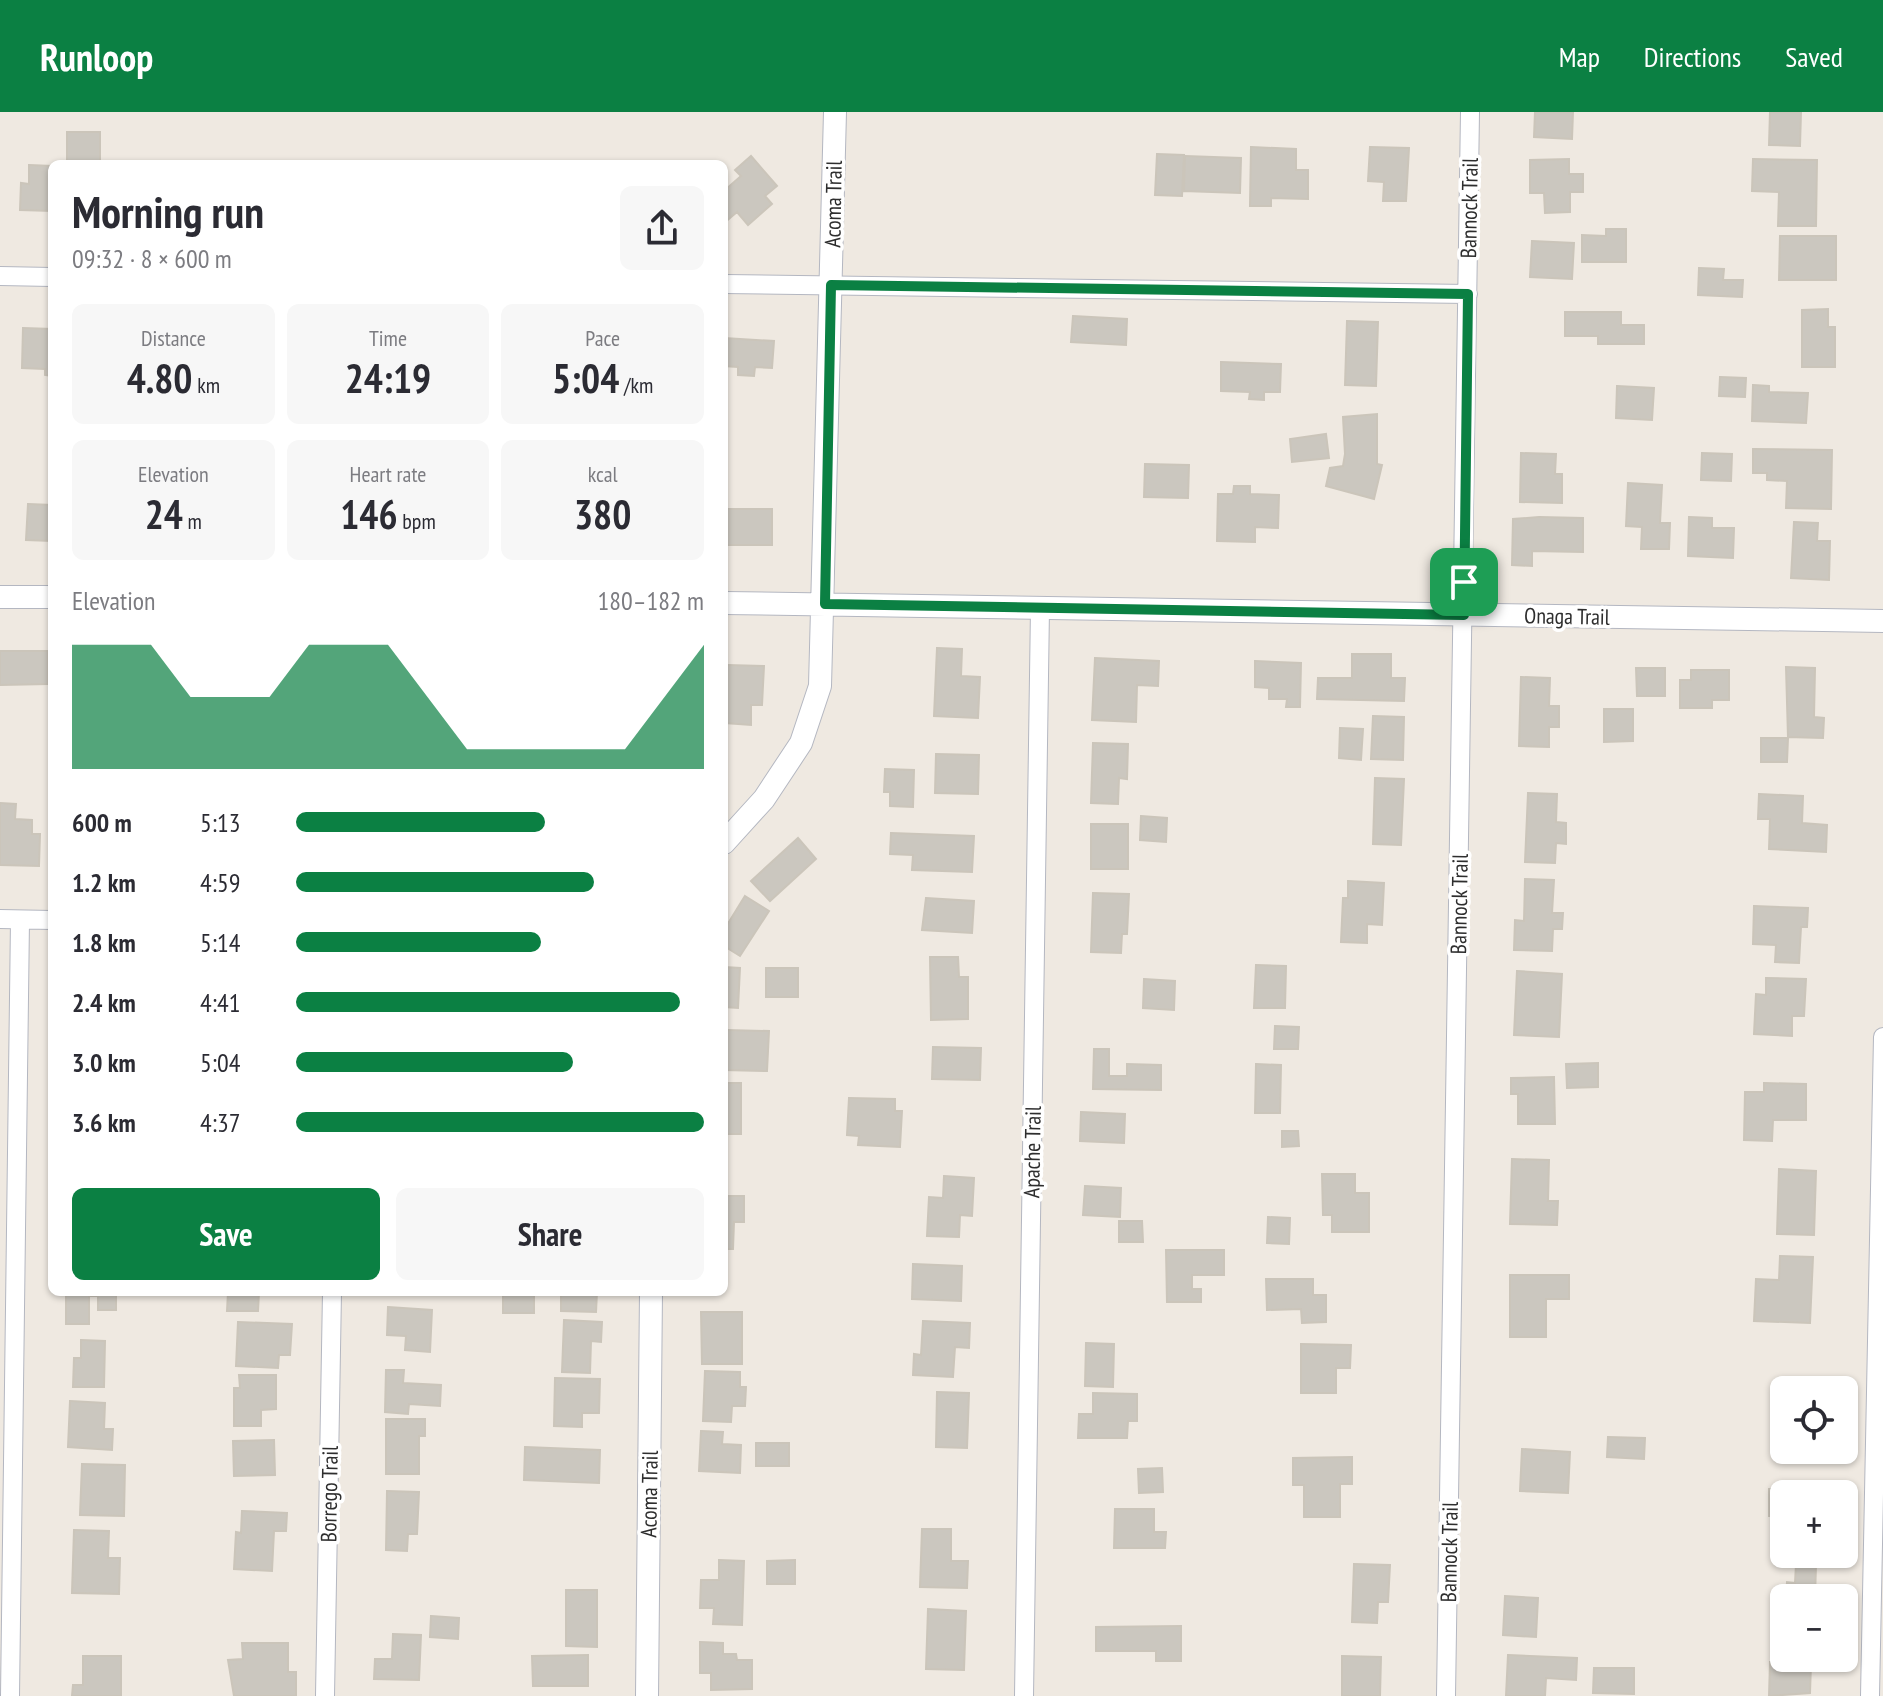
<!DOCTYPE html>
<meta charset="utf-8">
<style>
:root{--surface:#fff;--page:#f7f7f7;--text:#2b2b33;--muted:#7c7c81;--accent:#0b8043}
body{margin:0;font-family:"PT Sans Narrow",sans-serif;background:var(--page);color:var(--text);height:100vh;display:flex;flex-direction:column;font-size:30px;white-space:nowrap}
*{box-sizing:border-box;margin:0}
p{font-size:26px;color:var(--muted)}
.icon{flex:none;width:44px;height:44px;fill:none;stroke:currentColor;stroke-width:2;stroke-linecap:round;stroke-linejoin:round}
.map{position:relative;flex:1;overflow:hidden}
.details{position:absolute;left:48px;top:48px;width:680px;height:1136px;display:flex;flex-direction:column;background:var(--surface);border-radius:12px;box-shadow:0 2px 6px #0004}
.details>*{flex:none}
.controls{position:absolute;left:1770px;top:1264px;display:grid;gap:16px}
.controls a{display:grid;place-items:center;width:88px;height:88px;border-radius:12px;background:var(--surface);box-shadow:0 2px 6px #0004;font-size:40px}
.pin{position:absolute;display:grid;place-items:center;width:68px;height:68px;color:#fff;margin:-34px;border-radius:16px;box-shadow:0 4px 12px #0006}
.round{display:grid;place-items:center;flex:none;width:84px;height:84px;border-radius:12px;background:var(--page)}
.head{display:flex;align-items:center;justify-content:space-between;height:136px;padding:0 24px}
h1{font-size:44px;font-weight:800;line-height:60px}
.metrics{display:grid;grid-template-columns:repeat(3,1fr);gap:12px;height:136px;padding:8px 24px}
.metrics div{display:grid;align-content:center;border-radius:12px;background:var(--page);text-align:center}
.metrics b{font-size:40px;font-weight:800}
.metrics small{font-size:22px;font-weight:400}
.metrics p{font-size:22px}
.chart{height:224px;padding:16px 24px}
.chart p{display:flex;justify-content:space-between}
.chart svg{width:100%;height:144px;margin-top:8px;fill:var(--accent);opacity:.7}
.action{display:flex;gap:16px;margin-top:auto;padding:16px 24px}
.action a{flex:1;height:92px;border-radius:12px;background:var(--accent);color:#fff;font-size:32px;font-weight:800;line-height:92px;text-align:center}
.action a+a{background:var(--page);color:var(--text)}
ul{padding:0 24px;list-style:none;font-size:26px}
li{display:grid;grid-template-columns:128px 96px 1fr;align-items:center;height:60px}
li i{height:20px;border-radius:10px;background:var(--accent)}
header{display:flex;align-items:center;gap:48px;box-sizing:border-box;height:112px;padding:0 40px;background:var(--accent);color:#fff}
header strong{font-size:38px}
nav{display:flex;gap:44px;margin-inline-start:auto;font-size:28px}
.map>svg:first-child{display:block}
.building{fill:#cbc7bf;stroke:#cbc5ba;stroke-width:2}
.lines{fill:none;stroke-linecap:round;stroke-linejoin:round}
.minor-casing{stroke:#b4b7c1;stroke-width:20}
.tertiary-casing{stroke:#b4b7c1;stroke-width:24}
.minor{stroke:#fff;stroke-width:18}
.tertiary{stroke:#fff;stroke-width:22}
.route-casing{stroke:#fff;stroke-width:16}
.route{stroke:#0b8043;stroke-width:10}
.labels{text-anchor:middle;stroke-width:7;stroke-linejoin:round;paint-order:stroke}
.street-label{font-size:22px;fill:#2e2e2e;stroke:#fff}
</style>
<header>
<strong>Runloop</strong>
<nav><a>Map</a><a>Directions</a><a>Saved</a></nav>
</header>
<div class="map">
<svg width="1883" height="1584" viewBox="0 0 1883 1584">
<rect width="100%" height="100%" fill="#efe9e1"/>
<path class="building" d="M 1535,0 L 1573,0 L 1572,27 L 1534,25 Z
M 1770,0 L 1801,0 L 1800,34 L 1769,33 Z
M 67,20 L 100,20 L 100,50 L 67,50 Z
M 1251,35 L 1296,37 L 1296,58 L 1308,58 L 1308,87 L 1271,86 L 1271,94 L 1250,94 Z
M 1370,35 L 1409,36 L 1406,89 L 1383,89 L 1384,70 L 1368,69 Z
M 1157,42 L 1184,43 L 1182,84 L 1155,83 Z
M 751,44 L 777,74 L 765,84 L 772,92 L 748,113 L 737,100 L 724,111 L 724,79 L 741,64 L 735,58 Z
M 1185,44 L 1241,46 L 1240,81 L 1184,79 Z
M 1569,47 L 1569,62 L 1583,62 L 1583,80 L 1570,80 L 1570,100 L 1545,101 L 1544,81 L 1530,81 L 1530,48 Z
M 1753,47 L 1817,48 L 1816,114 L 1778,114 L 1779,80 L 1752,79 Z
M 29,53 L 52,54 L 52,99 L 20,98 L 21,71 L 29,72 Z
M 1606,117 L 1626,117 L 1626,150 L 1582,150 L 1582,123 L 1606,124 Z
M 1780,124 L 1836,124 L 1836,168 L 1779,168 Z
M 1532,129 L 1574,131 L 1572,167 L 1530,165 Z
M 1699,156 L 1724,157 L 1723,168 L 1743,168 L 1742,185 L 1698,183 Z
M 1828,197 L 1828,215 L 1835,215 L 1835,255 L 1802,255 L 1802,198 Z
M 1565,200 L 1621,200 L 1621,213 L 1644,213 L 1644,232 L 1598,232 L 1598,224 L 1565,224 Z
M 1073,204 L 1127,207 L 1126,233 L 1071,230 Z
M 1347,209 L 1378,210 L 1376,274 L 1345,273 Z
M 23,216 L 52,217 L 52,264 L 45,263 L 45,257 L 22,256 Z
M 724,226 L 774,229 L 772,256 L 755,255 L 754,264 L 738,263 L 738,255 L 724,254 Z
M 1221,250 L 1281,252 L 1280,280 L 1264,280 L 1264,288 L 1249,287 L 1250,280 L 1221,279 Z
M 1720,265 L 1746,266 L 1745,285 L 1719,284 Z
M 1753,273 L 1769,274 L 1769,280 L 1808,281 L 1806,311 L 1752,309 Z
M 1617,274 L 1654,276 L 1652,308 L 1616,306 Z
M 1377,302 L 1377,352 L 1382,353 L 1374,387 L 1326,374 L 1330,356 L 1343,354 L 1345,342 L 1343,305 Z
M 1326,322 L 1329,346 L 1292,350 L 1290,327 Z
M 1753,337 L 1832,338 L 1831,397 L 1786,396 L 1787,369 L 1767,368 L 1767,361 L 1753,361 Z
M 1521,341 L 1556,342 L 1555,362 L 1562,362 L 1562,391 L 1520,390 Z
M 1702,341 L 1732,342 L 1731,369 L 1701,368 Z
M 1145,352 L 1189,353 L 1188,386 L 1144,385 Z
M 1628,371 L 1662,373 L 1660,411 L 1670,411 L 1669,437 L 1641,437 L 1642,415 L 1626,414 Z
M 1234,374 L 1250,374 L 1250,382 L 1279,383 L 1278,416 L 1255,415 L 1255,430 L 1217,429 L 1218,382 L 1233,382 Z
M 28,392 L 52,393 L 52,429 L 26,428 Z
M 724,397 L 772,397 L 772,433 L 724,433 Z
M 1539,405 L 1583,406 L 1583,440 L 1532,439 L 1532,454 L 1512,453 L 1513,407 Z
M 1689,405 L 1712,406 L 1712,416 L 1734,416 L 1733,446 L 1688,444 Z
M 1794,410 L 1818,411 L 1817,429 L 1830,429 L 1829,468 L 1791,466 Z
M 937,536 L 962,537 L 961,564 L 980,565 L 978,606 L 934,604 Z
M 0,539 L 48,539 L 48,572 L 0,573 Z
M 1352,542 L 1391,542 L 1391,566 L 1405,566 L 1404,589 L 1317,587 L 1318,566 L 1352,566 Z
M 1095,546 L 1159,549 L 1158,574 L 1137,573 L 1136,610 L 1092,608 Z
M 1255,549 L 1301,551 L 1300,595 L 1286,595 L 1287,587 L 1269,587 L 1269,576 L 1255,575 Z
M 727,553 L 764,554 L 762,593 L 751,593 L 751,613 L 725,611 Z
M 1786,555 L 1815,556 L 1814,605 L 1824,606 L 1823,626 L 1788,625 Z
M 1636,556 L 1665,556 L 1665,584 L 1637,584 Z
M 1691,558 L 1729,558 L 1729,588 L 1712,588 L 1712,596 L 1680,596 L 1680,568 L 1691,568 Z
M 1521,565 L 1550,566 L 1549,594 L 1559,594 L 1559,615 L 1549,615 L 1549,635 L 1519,634 Z
M 1604,597 L 1633,597 L 1633,629 L 1604,630 Z
M 1373,604 L 1404,605 L 1403,648 L 1371,647 Z
M 1340,616 L 1363,617 L 1361,648 L 1339,646 Z
M 1761,626 L 1788,626 L 1787,650 L 1761,650 Z
M 1093,631 L 1128,632 L 1127,667 L 1119,666 L 1118,692 L 1091,691 Z
M 936,642 L 979,643 L 978,682 L 935,681 Z
M 885,657 L 914,658 L 913,695 L 890,694 L 890,680 L 884,680 Z
M 1375,666 L 1404,667 L 1401,733 L 1373,732 Z
M 1528,681 L 1557,682 L 1556,710 L 1566,711 L 1566,732 L 1556,731 L 1555,751 L 1525,750 Z
M 1759,682 L 1803,684 L 1802,711 L 1827,713 L 1826,740 L 1769,737 L 1770,707 L 1758,707 Z
M 0,691 L 16,692 L 15,707 L 32,708 L 32,722 L 40,722 L 39,754 L 0,753 Z
M 1141,704 L 1167,706 L 1166,730 L 1140,728 Z
M 1091,712 L 1128,712 L 1128,757 L 1091,757 Z
M 891,721 L 974,724 L 972,760 L 912,758 L 913,743 L 890,742 Z
M 798,726 L 816,747 L 770,789 L 751,769 Z
M 1525,767 L 1554,768 L 1552,801 L 1563,801 L 1562,817 L 1553,817 L 1552,839 L 1514,838 L 1515,808 L 1524,809 Z
M 1348,769 L 1384,771 L 1382,813 L 1367,812 L 1367,831 L 1341,830 L 1343,786 L 1348,786 Z
M 1093,781 L 1129,782 L 1127,822 L 1122,822 L 1121,841 L 1091,840 Z
M 745,784 L 769,799 L 740,844 L 724,834 L 724,818 Z
M 926,786 L 974,789 L 972,821 L 922,818 Z
M 1754,794 L 1808,796 L 1807,815 L 1801,815 L 1799,851 L 1775,850 L 1776,833 L 1753,832 Z
M 930,845 L 958,845 L 959,865 L 968,865 L 968,907 L 931,908 Z
M 1256,853 L 1286,854 L 1285,896 L 1254,896 Z
M 724,855 L 740,856 L 738,896 L 724,895 Z
M 766,856 L 798,856 L 798,885 L 766,885 Z
M 1517,859 L 1562,862 L 1559,925 L 1514,923 Z
M 1766,866 L 1806,867 L 1804,904 L 1792,904 L 1792,924 L 1754,922 L 1756,882 L 1766,883 Z
M 1144,867 L 1175,869 L 1174,898 L 1143,896 Z
M 1275,914 L 1299,915 L 1298,937 L 1274,937 Z
M 726,918 L 769,919 L 767,959 L 724,958 Z
M 933,935 L 981,936 L 980,968 L 932,967 Z
M 1094,937 L 1109,937 L 1109,964 L 1127,964 L 1127,952 L 1161,953 L 1161,978 L 1093,977 Z
M 1598,951 L 1598,975 L 1567,976 L 1566,952 Z
M 1256,952 L 1281,953 L 1280,1001 L 1255,1001 Z
M 1554,965 L 1555,1012 L 1518,1012 L 1518,982 L 1511,982 L 1511,966 Z
M 724,971 L 741,971 L 741,1022 L 724,1022 Z
M 1764,971 L 1806,972 L 1806,1008 L 1773,1008 L 1772,1029 L 1744,1028 L 1745,980 L 1764,980 Z
M 849,986 L 895,987 L 895,999 L 902,999 L 900,1035 L 858,1033 L 859,1024 L 847,1023 Z
M 1081,1000 L 1125,1002 L 1124,1031 L 1080,1029 Z
M 1282,1019 L 1298,1019 L 1299,1034 L 1282,1035 Z
M 1512,1047 L 1549,1048 L 1548,1089 L 1558,1089 L 1557,1113 L 1510,1112 Z
M 1779,1057 L 1816,1059 L 1814,1123 L 1777,1122 Z
M 1322,1062 L 1355,1062 L 1355,1081 L 1369,1081 L 1369,1120 L 1332,1120 L 1332,1103 L 1323,1103 Z
M 944,1064 L 974,1066 L 972,1104 L 960,1103 L 959,1125 L 927,1124 L 929,1085 L 943,1086 Z
M 1085,1074 L 1121,1076 L 1120,1105 L 1083,1103 Z
M 724,1084 L 744,1084 L 744,1110 L 734,1110 L 733,1137 L 724,1137 Z
M 1268,1105 L 1290,1106 L 1289,1132 L 1267,1131 Z
M 1119,1109 L 1142,1109 L 1143,1130 L 1119,1130 Z
M 1166,1138 L 1224,1138 L 1224,1163 L 1192,1163 L 1192,1177 L 1201,1177 L 1201,1190 L 1167,1190 Z
M 1780,1144 L 1813,1145 L 1810,1211 L 1754,1209 L 1756,1167 L 1779,1168 Z
M 913,1152 L 962,1154 L 961,1189 L 912,1187 Z
M 1510,1163 L 1569,1163 L 1569,1187 L 1546,1187 L 1546,1225 L 1510,1225 Z
M 1266,1167 L 1313,1167 L 1313,1183 L 1326,1183 L 1326,1210 L 1302,1211 L 1301,1197 L 1267,1198 Z
M 66,1180 L 116,1180 L 116,1198 L 98,1198 L 98,1184 L 89,1184 L 89,1212 L 66,1212 Z
M 228,1180 L 259,1180 L 258,1199 L 227,1199 Z
M 503,1180 L 534,1180 L 534,1201 L 503,1201 Z
M 549,1180 L 597,1180 L 596,1200 L 561,1199 L 561,1183 Z
M 388,1195 L 432,1198 L 430,1240 L 405,1238 L 406,1224 L 387,1223 Z
M 701,1200 L 742,1200 L 742,1252 L 702,1252 Z
M 564,1208 L 602,1210 L 601,1230 L 591,1229 L 590,1261 L 562,1260 Z
M 923,1209 L 970,1211 L 969,1236 L 955,1235 L 953,1265 L 913,1263 L 914,1242 L 921,1243 Z
M 238,1210 L 292,1212 L 290,1243 L 279,1243 L 278,1256 L 236,1254 Z
M 81,1228 L 105,1229 L 104,1275 L 73,1275 L 74,1246 L 81,1246 Z
M 1086,1231 L 1114,1232 L 1113,1275 L 1085,1274 Z
M 1301,1232 L 1351,1233 L 1350,1256 L 1336,1256 L 1336,1281 L 1301,1281 Z
M 386,1258 L 404,1258 L 403,1271 L 441,1273 L 440,1294 L 409,1292 L 408,1302 L 385,1300 Z
M 705,1259 L 740,1260 L 740,1275 L 746,1275 L 745,1294 L 732,1294 L 731,1310 L 703,1309 Z
M 239,1263 L 276,1263 L 276,1297 L 261,1298 L 261,1314 L 234,1314 L 234,1276 L 240,1276 Z
M 555,1266 L 600,1267 L 599,1301 L 582,1301 L 582,1315 L 554,1314 Z
M 1799,1271 L 1821,1271 L 1821,1278 L 1799,1278 Z
M 937,1280 L 969,1281 L 967,1336 L 936,1335 Z
M 1093,1281 L 1137,1282 L 1137,1309 L 1128,1309 L 1127,1326 L 1078,1326 L 1079,1302 L 1093,1302 Z
M 70,1289 L 105,1291 L 104,1317 L 113,1317 L 112,1338 L 68,1335 Z
M 386,1307 L 425,1307 L 425,1324 L 419,1324 L 419,1362 L 386,1362 Z
M 701,1319 L 723,1320 L 722,1332 L 741,1333 L 740,1361 L 699,1359 Z
M 1608,1325 L 1645,1326 L 1644,1347 L 1607,1345 Z
M 274,1328 L 275,1363 L 234,1364 L 233,1329 Z
M 756,1331 L 789,1331 L 789,1354 L 756,1354 Z
M 525,1335 L 600,1338 L 599,1371 L 524,1368 Z
M 1522,1337 L 1570,1340 L 1568,1381 L 1520,1379 Z
M 1352,1345 L 1352,1372 L 1340,1372 L 1340,1405 L 1304,1405 L 1304,1373 L 1293,1373 L 1293,1346 Z
M 82,1352 L 125,1353 L 124,1404 L 80,1403 Z
M 1162,1356 L 1163,1380 L 1139,1381 L 1138,1357 Z
M 1769,1377 L 1815,1377 L 1815,1382 L 1784,1382 L 1784,1415 L 1780,1415 L 1780,1404 L 1769,1404 Z
M 387,1379 L 419,1380 L 417,1422 L 408,1422 L 407,1439 L 386,1438 Z
M 1115,1397 L 1154,1397 L 1154,1420 L 1166,1420 L 1165,1436 L 1114,1436 Z
M 242,1399 L 287,1401 L 286,1419 L 274,1419 L 272,1459 L 234,1457 L 236,1420 L 241,1421 Z
M 922,1417 L 951,1417 L 951,1449 L 968,1449 L 967,1476 L 920,1475 Z
M 74,1418 L 109,1419 L 108,1446 L 120,1446 L 119,1482 L 72,1481 Z
M 719,1448 L 744,1449 L 742,1513 L 713,1512 L 714,1496 L 700,1496 L 701,1468 L 719,1468 Z
M 795,1448 L 795,1472 L 767,1472 L 767,1449 Z
M 1354,1452 L 1390,1453 L 1388,1490 L 1378,1490 L 1377,1511 L 1352,1510 Z
M 1796,1452 L 1816,1453 L 1815,1486 L 1786,1486 L 1787,1470 L 1795,1471 Z
M 566,1478 L 597,1478 L 597,1535 L 566,1534 Z
M 1505,1484 L 1538,1486 L 1536,1525 L 1503,1523 Z
M 928,1497 L 966,1499 L 964,1558 L 926,1557 Z
M 431,1504 L 459,1506 L 458,1527 L 430,1525 Z
M 1181,1514 L 1181,1549 L 1156,1549 L 1156,1539 L 1096,1539 L 1096,1515 Z
M 393,1522 L 421,1523 L 419,1568 L 374,1567 L 375,1547 L 392,1547 Z
M 700,1530 L 723,1531 L 723,1542 L 736,1542 L 737,1548 L 752,1548 L 752,1577 L 711,1578 L 711,1561 L 700,1561 Z
M 242,1531 L 288,1531 L 288,1560 L 296,1560 L 296,1584 L 234,1584 L 228,1548 L 243,1547 Z
M 588,1543 L 588,1574 L 533,1574 L 532,1544 Z
M 1508,1543 L 1577,1546 L 1576,1568 L 1546,1566 L 1545,1584 L 1506,1584 Z
M 83,1544 L 121,1544 L 121,1584 L 72,1584 L 73,1573 L 83,1573 Z
M 1342,1544 L 1381,1545 L 1380,1584 L 1342,1584 Z
M 1770,1550 L 1811,1552 L 1810,1581 L 1769,1584 Z
M 1594,1556 L 1634,1556 L 1634,1582 L 1593,1581 Z"/>
<g class="lines">
<g class="minor-casing">
<path id="minor" d="M 0,164 L 52,165
M 724,172 L 1468,182
M 0,807 L 52,808
M 10,1584 L 20,808
M 325,1584 L 332,1180
M 1024,1584 L 1040,496
M 1446,1584 L 1470,0
M 1870,1584 L 1883,925"/>
</g>
<g class="tertiary-casing">
<path id="tertiary" d="M 0,485 L 52,485
M 724,491 L 1883,509
M 724,731 L 764,687 L 801,631 L 820,574 L 835,0
M 647,1584 L 651,1180"/>
</g>
<use href="#minor" class="minor"/>
<use href="#tertiary" class="tertiary"/>
</g>
<g class="lines">
<g class="route-casing">
<path id="route" d="M 831,173 L 1468,182 L 1464,503 L 825,492 Z"/>
</g>
<use href="#route" class="route"/>
</g>
<g class="labels">
<g class="street-label">
<text transform="translate(833 92) rotate(-89)" y="8">Acoma Trail</text>
<text transform="translate(1469 96) rotate(-89)" y="8">Bannock Trail</text>
<text transform="translate(1567 504) rotate(1)" y="8">Onaga Trail</text>
<text transform="translate(1459 792) rotate(-89)" y="8">Bannock Trail</text>
<text transform="translate(1032 1040) rotate(-89)" y="8">Apache Trail</text>
<text transform="translate(329 1382) rotate(-89)" y="8">Borrego Trail</text>
<text transform="translate(649 1382) rotate(-89)" y="8">Acoma Trail</text>
<text transform="translate(1449 1440) rotate(-89)" y="8">Bannock Trail</text>
</g>
</g>
</svg>
<div class="controls">
<a><svg class="icon" aria-label="locate" viewBox="0 0 24 24"><circle cx="12" cy="12" r="6"/><path d="M12 2v4M12 18v4M2 12h4M18 12h4"/></svg></a>
<a>+</a>
<a>−</a>
</div>
<div class="pin" style="left:1464px;top:470px;background:#1e9e55"><svg class="icon" aria-label="arrive" viewBox="0 0 24 24"><path d="M6 21V4h12l-3 4 3 4H6"/></svg></div>
<section class="details">
<div class="head"><div><h1>Morning run</h1><p>09:32 · 8 × 600 m</p></div><a class="round"><svg class="icon" aria-label="share" viewBox="0 0 24 24"><path d="M12 15V3M7 8l5-5 5 5M5 13v7h14v-7"/></svg></a></div>
<div class="metrics">
<div><p>Distance</p><b>4.80<small> km</small></b></div>
<div><p>Time</p><b>24:19</b></div>
<div><p>Pace</p><b>5:04<small> /km</small></b></div>
</div>
<div class="metrics">
<div><p>Elevation</p><b>24<small> m</small></b></div>
<div><p>Heart rate</p><b>146<small> bpm</small></b></div>
<div><p>kcal</p><b>380</b></div>
</div>
<div class="chart"><p><span>Elevation</span>180–182 m</p>
<svg viewBox="0 0 160 44" preserveAspectRatio="none"><path d="M0 44V6L10 6L20 6L30 22L40 22L50 22L60 6L70 6L80 6L90 22L100 38L110 38L120 38L130 38L140 38L150 22L160 6V44z"/></svg>
</div>
<ul>
<li><b>600 m</b>5:13<i style="width:61%"></i></li>
<li><b>1.2 km</b>4:59<i style="width:73%"></i></li>
<li><b>1.8 km</b>5:14<i style="width:60%"></i></li>
<li><b>2.4 km</b>4:41<i style="width:94%"></i></li>
<li><b>3.0 km</b>5:04<i style="width:68%"></i></li>
<li><b>3.6 km</b>4:37<i style="width:100%"></i></li>
</ul>
<div class="action"><a>Save</a><a>Share</a></div>
</section>
</div>
